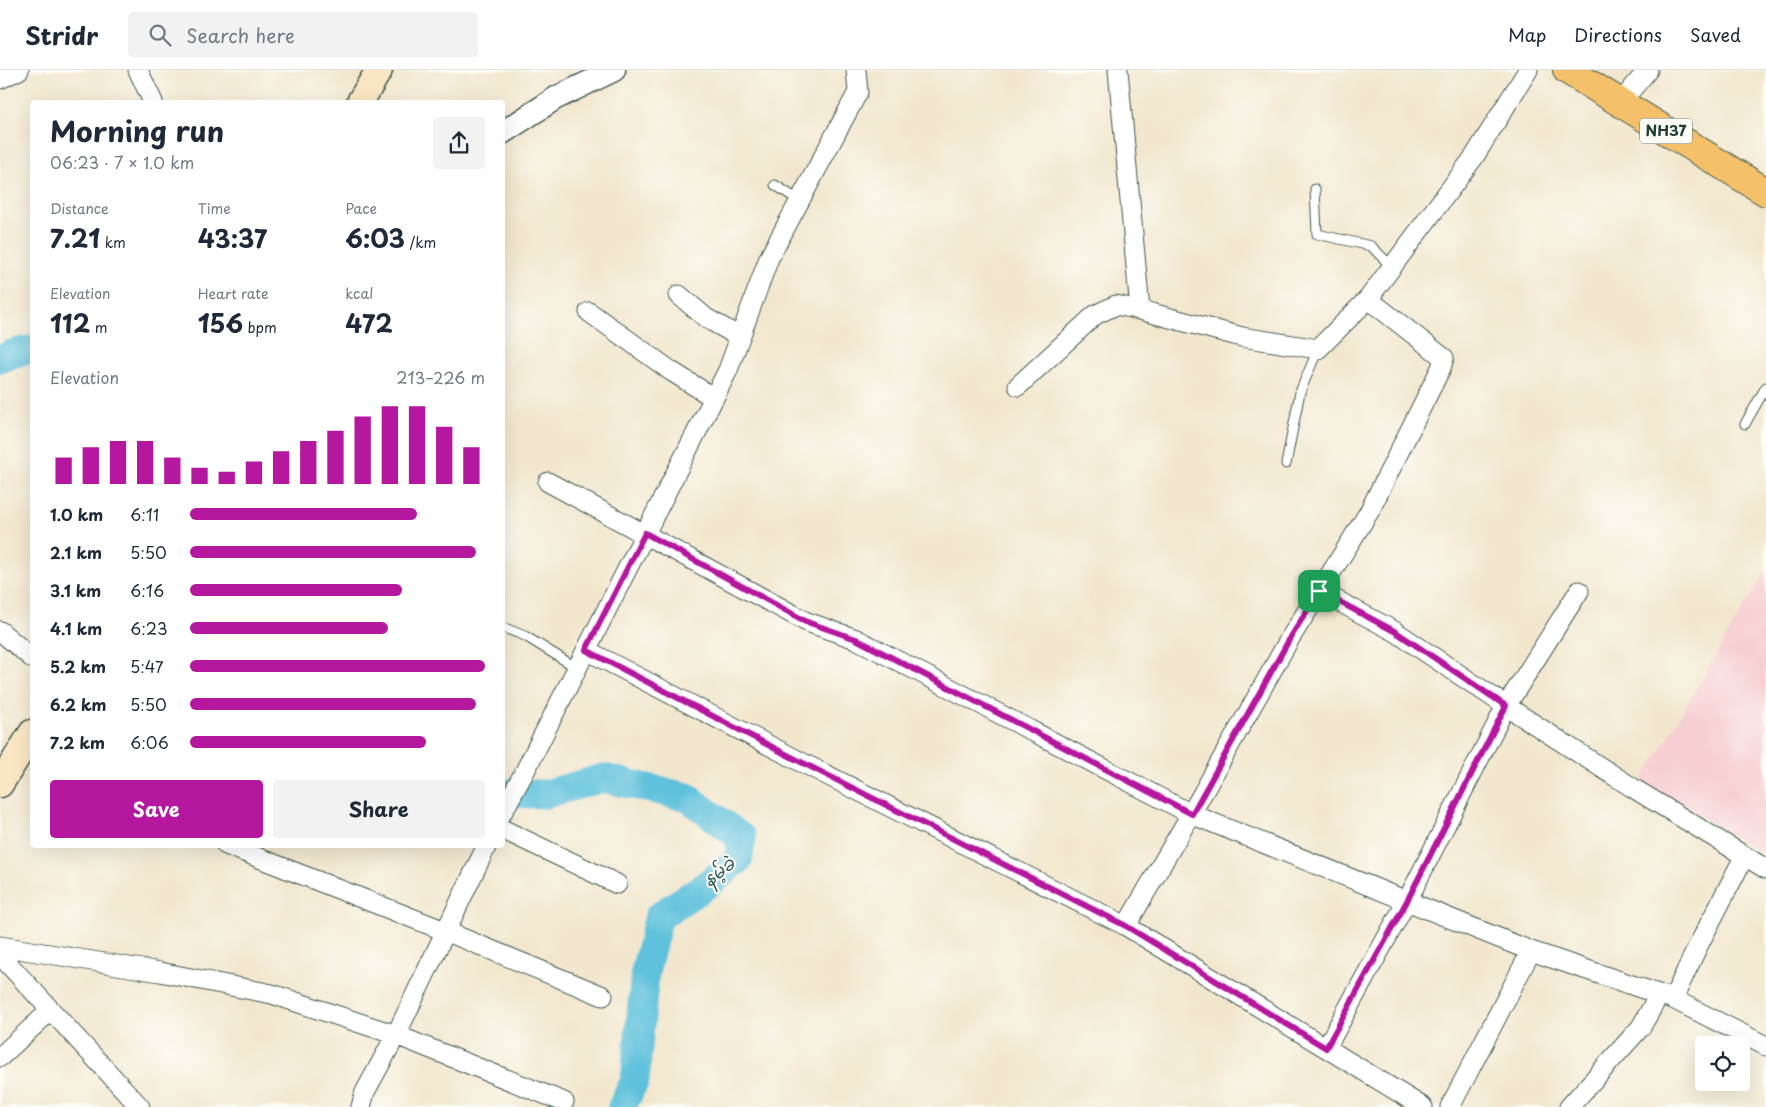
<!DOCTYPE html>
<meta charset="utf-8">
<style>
:root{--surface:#fff;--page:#f2f2f3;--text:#1f2937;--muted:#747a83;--line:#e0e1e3;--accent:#b5179e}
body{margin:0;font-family:"Playpen Sans","Noto Sans Myanmar",sans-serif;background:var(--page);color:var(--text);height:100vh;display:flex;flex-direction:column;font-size:19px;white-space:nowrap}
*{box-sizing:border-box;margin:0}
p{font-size:16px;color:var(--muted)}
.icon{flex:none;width:28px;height:28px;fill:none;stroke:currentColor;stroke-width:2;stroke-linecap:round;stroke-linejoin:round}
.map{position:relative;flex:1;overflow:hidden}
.drawer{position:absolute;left:30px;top:30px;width:475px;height:748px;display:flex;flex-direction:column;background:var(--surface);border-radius:5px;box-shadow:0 5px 20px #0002}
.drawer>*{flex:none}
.fabs{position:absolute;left:1695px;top:966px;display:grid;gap:10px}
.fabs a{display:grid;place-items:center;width:55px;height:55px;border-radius:5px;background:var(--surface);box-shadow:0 5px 20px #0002;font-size:25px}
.pin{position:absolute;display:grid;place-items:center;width:42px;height:42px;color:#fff;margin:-21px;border-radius:10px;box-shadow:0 2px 8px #0006}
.round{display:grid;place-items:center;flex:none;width:52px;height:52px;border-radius:5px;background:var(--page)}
.headline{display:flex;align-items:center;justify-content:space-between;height:85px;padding:0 20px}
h1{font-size:28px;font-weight:700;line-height:38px}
.metrics{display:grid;grid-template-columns:repeat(3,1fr);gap:8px;height:85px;padding:5px 20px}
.metrics div{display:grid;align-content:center}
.metrics b{font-size:25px;font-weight:700}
.metrics small{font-size:14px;font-weight:400}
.metrics p{font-size:14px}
.chart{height:140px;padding:10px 20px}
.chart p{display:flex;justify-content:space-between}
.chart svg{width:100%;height:90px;margin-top:5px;stroke:var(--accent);stroke-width:6}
.primary-button{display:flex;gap:10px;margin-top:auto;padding:10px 20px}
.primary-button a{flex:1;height:58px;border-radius:5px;background:var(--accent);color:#fff;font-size:20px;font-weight:700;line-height:58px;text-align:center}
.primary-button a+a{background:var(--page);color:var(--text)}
ul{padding:0 20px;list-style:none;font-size:16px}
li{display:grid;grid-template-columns:80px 60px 1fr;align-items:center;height:38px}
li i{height:12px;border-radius:6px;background:var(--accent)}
header{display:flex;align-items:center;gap:30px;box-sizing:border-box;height:70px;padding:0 25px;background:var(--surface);border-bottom:1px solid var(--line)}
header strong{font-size:24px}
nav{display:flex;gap:28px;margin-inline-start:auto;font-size:18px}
.search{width:350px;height:45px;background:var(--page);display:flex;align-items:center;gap:12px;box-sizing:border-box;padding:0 18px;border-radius:5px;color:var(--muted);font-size:19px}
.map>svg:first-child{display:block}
.built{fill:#f7cfd2}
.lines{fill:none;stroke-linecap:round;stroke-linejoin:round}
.river{stroke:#5ec1dc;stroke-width:29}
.service-casing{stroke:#3f564b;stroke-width:11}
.minor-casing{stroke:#3f564b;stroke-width:21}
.tertiary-casing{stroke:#3f564b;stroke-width:25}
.secondary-casing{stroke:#3f564b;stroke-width:29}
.trunk-casing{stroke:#3f564b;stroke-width:30}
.service{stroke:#fff;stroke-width:9}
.minor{stroke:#fff;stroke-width:19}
.tertiary{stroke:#fff;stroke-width:22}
.secondary{stroke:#fbe6c3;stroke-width:26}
.trunk{stroke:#f4c16a;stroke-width:28}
.route-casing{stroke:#fff;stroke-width:10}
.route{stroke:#b5179e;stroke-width:6}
.labels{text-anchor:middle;stroke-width:4;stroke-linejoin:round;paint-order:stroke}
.shield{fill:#fdfcf7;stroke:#62766e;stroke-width:1}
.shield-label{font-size:15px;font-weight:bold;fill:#1f3d34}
.water-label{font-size:18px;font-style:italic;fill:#2f5e5e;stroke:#fdfcf7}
</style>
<header>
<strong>Stridr</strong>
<div class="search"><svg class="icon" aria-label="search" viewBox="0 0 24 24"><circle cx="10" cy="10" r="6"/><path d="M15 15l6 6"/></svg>Search here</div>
<nav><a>Map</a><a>Directions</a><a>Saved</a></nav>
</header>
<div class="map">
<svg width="1766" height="1037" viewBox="0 0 1766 1037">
<rect width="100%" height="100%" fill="#fdfcf7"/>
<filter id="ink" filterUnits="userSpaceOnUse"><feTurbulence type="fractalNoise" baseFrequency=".02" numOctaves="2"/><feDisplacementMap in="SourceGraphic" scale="10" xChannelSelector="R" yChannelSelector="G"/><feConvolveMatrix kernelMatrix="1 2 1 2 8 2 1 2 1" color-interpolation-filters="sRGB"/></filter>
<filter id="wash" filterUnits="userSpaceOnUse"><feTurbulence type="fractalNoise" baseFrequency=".0096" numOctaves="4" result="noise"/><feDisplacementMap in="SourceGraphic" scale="20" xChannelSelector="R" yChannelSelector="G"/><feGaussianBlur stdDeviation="1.12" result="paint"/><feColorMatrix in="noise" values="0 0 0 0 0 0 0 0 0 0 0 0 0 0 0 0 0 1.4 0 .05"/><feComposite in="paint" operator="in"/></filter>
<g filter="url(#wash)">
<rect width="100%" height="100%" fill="#f2e7ce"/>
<path class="built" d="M 1766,500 L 1766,786 L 1642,711 Z"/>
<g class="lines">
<path class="river" d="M 0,289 L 15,283 L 32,279
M 502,723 L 546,724 L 603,708 L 687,727 L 742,768 L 738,790 L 705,816 L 659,846 L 645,902 L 635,1010 L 622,1037"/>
</g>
</g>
<g filter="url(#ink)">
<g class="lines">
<g class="service-casing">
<path id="service" d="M 775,115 L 800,131
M 1315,119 L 1317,164 L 1371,176 L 1392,197
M 1745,354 L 1766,317
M 1286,394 L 1300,322 L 1318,279
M 502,557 L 525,566 L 577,598"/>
</g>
<g class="minor-casing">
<path id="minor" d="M 138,0 L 153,32
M 1118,0 L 1140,240
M 0,9 L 19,0
M 1620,33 L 1648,0
M 679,225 L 706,248 L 740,267
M 589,242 L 671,301 L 714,328
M 1018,316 L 1095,245 L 1116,235 L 1140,240 L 1242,267 L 1318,279 L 1368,229 L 1474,87 L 1528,0
M 548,412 L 807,552 L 856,569 L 1191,744 L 1531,881 L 1673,929 L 1766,976
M 1319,521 L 1396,562 L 1506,636 L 1633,718 L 1766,799
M 0,561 L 32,588
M 586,580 L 803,693 L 1126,856 L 1423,1037
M 502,743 L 525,701 L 728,300 L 769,188 L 858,22 L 856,0
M 502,759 L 617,814
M 226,775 L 445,861 L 603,926
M 1126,856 L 1191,744 L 1289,570 L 1369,442 L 1441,298 L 1444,288 L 1368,229
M 0,876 L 160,902 L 272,924 L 396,965 L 564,1032
M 0,885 L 140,1037
M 1673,929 L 1697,878 L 1744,787
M 1326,978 L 1407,831 L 1506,636 L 1579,521
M 0,987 L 51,940
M 361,1037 L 365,1022 L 396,965 L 487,775
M 1450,1037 L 1531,881
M 1569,1037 L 1641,957 L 1659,925"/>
</g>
<g class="tertiary-casing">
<path id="tertiary" d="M 502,63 L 556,28 L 614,0"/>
</g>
<g class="secondary-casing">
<path id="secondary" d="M 360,32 L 379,0
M 0,714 L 32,663"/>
</g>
<g class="trunk-casing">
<path id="trunk" d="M 1567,0 L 1766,122"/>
</g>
<use href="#service" class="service"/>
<use href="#minor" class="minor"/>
<use href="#tertiary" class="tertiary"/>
<use href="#secondary" class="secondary"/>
<use href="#trunk" class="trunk"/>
</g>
</g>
<g class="lines" filter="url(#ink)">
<g class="route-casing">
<path id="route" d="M 645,463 L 807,552 L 856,569 L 1192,744 L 1289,570 L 1319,521 L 1396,562 L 1506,636 L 1407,831 L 1326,978 L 1126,856 L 803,693 L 586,580 Z"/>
</g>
<use href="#route" class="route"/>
</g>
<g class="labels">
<rect class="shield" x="1640" y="48.5" width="52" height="25" rx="4"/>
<g class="shield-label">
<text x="1666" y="66">NH37</text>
</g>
<g class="water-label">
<text transform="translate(719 802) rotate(-39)" y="6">နမ့်ခဲ</text>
</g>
</g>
</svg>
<div class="fabs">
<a><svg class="icon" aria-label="locate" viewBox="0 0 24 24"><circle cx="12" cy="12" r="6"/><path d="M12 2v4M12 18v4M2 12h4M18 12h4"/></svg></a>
</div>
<div class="pin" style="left:1319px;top:521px;background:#1e9e55"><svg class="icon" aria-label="arrive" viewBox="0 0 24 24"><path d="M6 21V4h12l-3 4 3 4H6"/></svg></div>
<section class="drawer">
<div class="headline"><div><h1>Morning run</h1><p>06:23 · 7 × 1.0 km</p></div><a class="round"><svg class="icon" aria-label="share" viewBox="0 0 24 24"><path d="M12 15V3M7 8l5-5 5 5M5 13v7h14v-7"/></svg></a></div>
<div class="metrics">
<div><p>Distance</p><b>7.21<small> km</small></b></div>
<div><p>Time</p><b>43:37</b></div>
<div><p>Pace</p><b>6:03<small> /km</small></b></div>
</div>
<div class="metrics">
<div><p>Elevation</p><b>112<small> m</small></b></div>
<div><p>Heart rate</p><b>156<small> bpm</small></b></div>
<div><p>kcal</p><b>472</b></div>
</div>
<div class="chart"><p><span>Elevation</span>213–226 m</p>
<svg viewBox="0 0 160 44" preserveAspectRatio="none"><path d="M5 44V31M15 44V26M25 44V23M35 44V23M45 44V31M55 44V36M65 44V38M75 44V33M85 44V28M95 44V23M105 44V18M115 44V11M125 44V6M135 44V6M145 44V16M155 44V26"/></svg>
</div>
<ul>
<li><b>1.0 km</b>6:11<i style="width:77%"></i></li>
<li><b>2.1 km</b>5:50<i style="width:97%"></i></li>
<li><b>3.1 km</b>6:16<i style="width:72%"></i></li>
<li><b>4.1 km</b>6:23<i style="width:67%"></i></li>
<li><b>5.2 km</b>5:47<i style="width:100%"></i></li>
<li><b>6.2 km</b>5:50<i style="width:97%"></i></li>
<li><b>7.2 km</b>6:06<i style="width:80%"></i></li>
</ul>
<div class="primary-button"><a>Save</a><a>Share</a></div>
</section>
</div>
